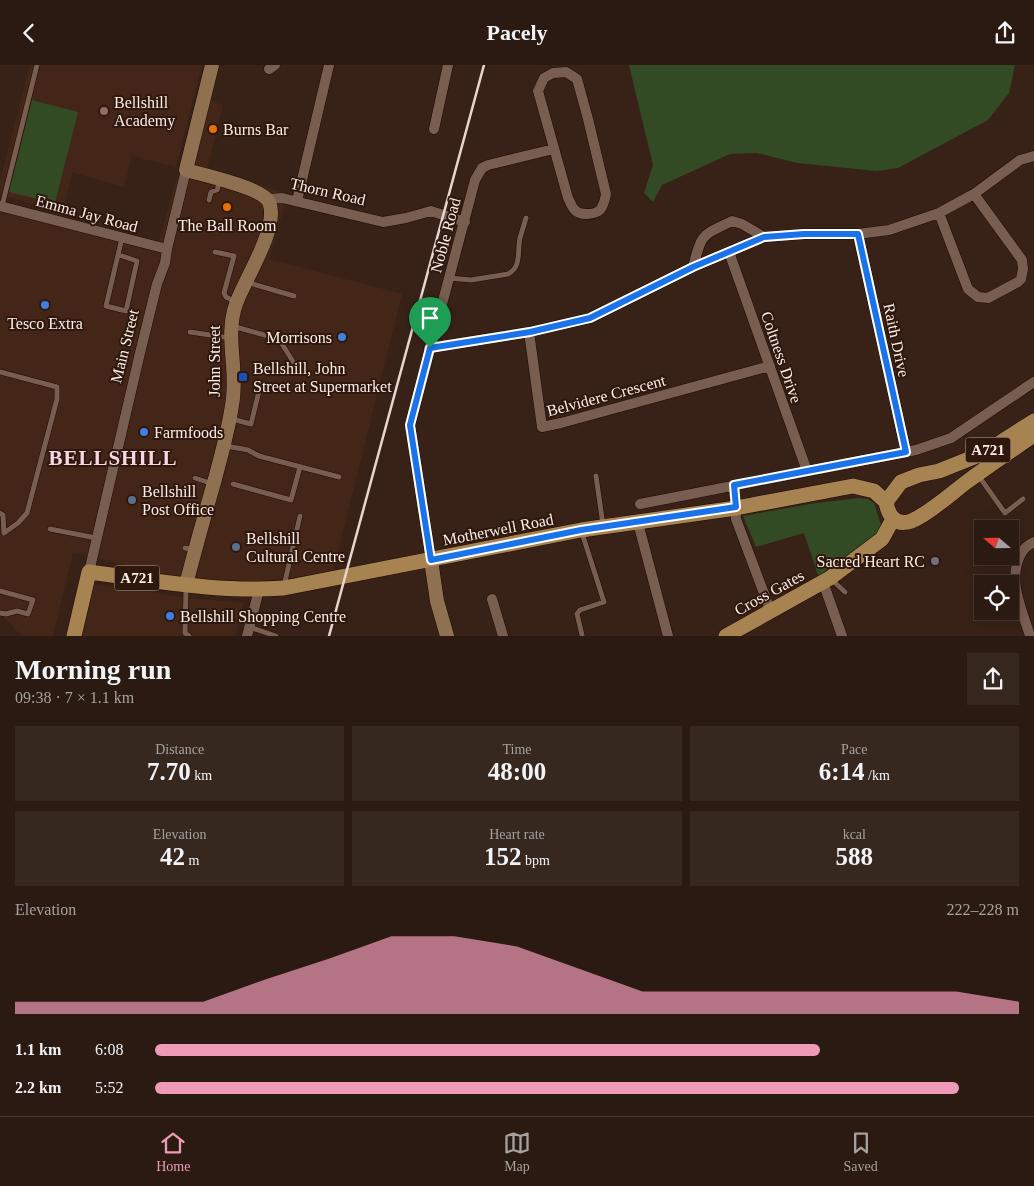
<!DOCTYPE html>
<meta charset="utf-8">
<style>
:root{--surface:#2a1a11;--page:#36271f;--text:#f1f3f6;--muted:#a5a19f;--line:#463831;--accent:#ef9ab8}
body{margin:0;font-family:Georgia,serif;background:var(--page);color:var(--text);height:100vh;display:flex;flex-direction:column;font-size:19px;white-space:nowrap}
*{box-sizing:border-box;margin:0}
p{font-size:16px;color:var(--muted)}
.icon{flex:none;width:28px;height:28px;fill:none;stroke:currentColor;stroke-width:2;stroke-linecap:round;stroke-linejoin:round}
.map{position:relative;height:571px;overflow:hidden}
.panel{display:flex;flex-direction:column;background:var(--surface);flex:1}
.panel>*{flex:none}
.needle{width:32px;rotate:290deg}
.tools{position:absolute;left:974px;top:455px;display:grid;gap:10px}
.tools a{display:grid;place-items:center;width:45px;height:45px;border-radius:0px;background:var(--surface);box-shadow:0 2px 12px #0003,0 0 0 1px var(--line);font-size:25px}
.pin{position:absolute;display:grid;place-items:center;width:42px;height:42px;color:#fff;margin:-51px -21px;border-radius:50% 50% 50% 0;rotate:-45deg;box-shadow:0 0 5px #0007}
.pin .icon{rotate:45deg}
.round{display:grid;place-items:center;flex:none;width:52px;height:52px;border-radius:0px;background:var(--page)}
.summary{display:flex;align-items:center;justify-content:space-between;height:85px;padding:0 15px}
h1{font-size:28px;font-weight:700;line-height:38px}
.stats{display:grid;grid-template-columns:repeat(3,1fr);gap:8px;height:85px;padding:5px 15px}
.stats div{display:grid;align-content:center;border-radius:0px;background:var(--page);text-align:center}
.stats b{font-size:25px;font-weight:700}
.stats small{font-size:14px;font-weight:400}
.stats p{font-size:14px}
.chart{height:140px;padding:10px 15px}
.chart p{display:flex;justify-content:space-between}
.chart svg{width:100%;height:90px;margin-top:5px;fill:var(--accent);opacity:.7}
ul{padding:0 15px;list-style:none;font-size:16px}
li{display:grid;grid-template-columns:80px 60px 1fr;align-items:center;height:38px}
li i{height:12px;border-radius:6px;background:var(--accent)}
header{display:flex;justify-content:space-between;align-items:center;height:65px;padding:0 15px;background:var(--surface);font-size:22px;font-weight:700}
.tabs{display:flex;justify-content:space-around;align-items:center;height:70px;border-top:1px solid var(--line);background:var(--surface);font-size:14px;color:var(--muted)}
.tabs a{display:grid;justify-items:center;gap:2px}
.tabs .on{color:var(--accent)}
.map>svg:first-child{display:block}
.built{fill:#442619}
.green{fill:#324b24}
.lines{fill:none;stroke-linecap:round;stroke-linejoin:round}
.lane-casing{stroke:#1f0a03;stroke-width:6}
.street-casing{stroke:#1f0a03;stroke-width:11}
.secondary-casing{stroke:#1f0a03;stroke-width:15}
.primary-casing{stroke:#1f0a03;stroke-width:16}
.lane{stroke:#785d51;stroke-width:5}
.street{stroke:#785d51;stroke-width:10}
.secondary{stroke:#8f7051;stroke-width:14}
.primary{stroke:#a68350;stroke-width:15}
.rail{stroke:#e7d6cf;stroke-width:2.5}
.route-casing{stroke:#fff;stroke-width:10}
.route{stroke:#1a73e8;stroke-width:6}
.education-dot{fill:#8d6e63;stroke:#2e180e;stroke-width:2}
.food-dot{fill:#e8710a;stroke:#2e180e;stroke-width:2}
.shop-dot{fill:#3f7fe0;stroke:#2e180e;stroke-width:2}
.transit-dot{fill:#1a4fb4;stroke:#2e180e;stroke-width:2}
.service-dot{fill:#5c6f8a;stroke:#2e180e;stroke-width:2}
.worship-dot{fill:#6b7280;stroke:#2e180e;stroke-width:2}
.labels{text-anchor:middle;stroke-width:4;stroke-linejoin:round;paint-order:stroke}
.shield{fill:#2e180e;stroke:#bfada5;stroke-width:1}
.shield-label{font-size:15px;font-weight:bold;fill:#fdede6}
.poi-label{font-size:16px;fill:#fdede6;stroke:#2e180e;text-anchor:start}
.street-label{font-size:16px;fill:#fdede6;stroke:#2e180e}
.district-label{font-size:21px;font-weight:bold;letter-spacing:1px;fill:#f8d6e1;stroke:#2e180e}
</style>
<header><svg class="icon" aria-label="back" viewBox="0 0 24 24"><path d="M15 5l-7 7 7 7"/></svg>Pacely<svg class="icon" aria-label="share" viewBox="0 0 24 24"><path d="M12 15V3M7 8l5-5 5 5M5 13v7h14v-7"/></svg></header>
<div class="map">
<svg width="1034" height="571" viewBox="0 0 1034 571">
<rect width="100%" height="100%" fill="#382217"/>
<path class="built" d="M 30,0 L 202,0 L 176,102 L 132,91 L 124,122 L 72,107 L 63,147 L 0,130 L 0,116 Z
M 200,31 L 223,40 L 207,104 L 288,129 L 269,194 L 402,229 L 333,507 L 262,516 L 192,516 L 73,487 L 53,571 L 22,571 L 0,548 L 0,135 L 159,176 Z
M 94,519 L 188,533 L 243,538 L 235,571 L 82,571 Z"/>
<path class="green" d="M 629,0 L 1015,0 L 1009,28 L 988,55 L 898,103 L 876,106 L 797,98 L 757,88 L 730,89 L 662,120 L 653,137 L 644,128 L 653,100 Z
M 32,35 L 78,47 L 55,138 L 9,127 Z
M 859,433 L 868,434 L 874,438 L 882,463 L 879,469 L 819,513 L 804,468 L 756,482 L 743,451 L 816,438 Z"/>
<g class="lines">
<g class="lane-casing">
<path id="lane" d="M 209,135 L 211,127 L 217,125 L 220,116
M 2,141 L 37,0
M 215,187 L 234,191 L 224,228 L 226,232 L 236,237
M 119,190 L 137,196 L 126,246 L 106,241 L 122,173
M 449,213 L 471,215 L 508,209 C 522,202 517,186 520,173 C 522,166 524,160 526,153
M 246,217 L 294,231
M 232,261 L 279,274 L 300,308
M 190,267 L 230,273
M 0,307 L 57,322 L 57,334 L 27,448 L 18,458 L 4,468 L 3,450 L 0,448
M 232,354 L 251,359 L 260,322
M 226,381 L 248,385 L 259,391 L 339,412
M 978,410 L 1005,448 L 1023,434
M 596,411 L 603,460
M 195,413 L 213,419
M 233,419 L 291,435 L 300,402
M 50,464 L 96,473
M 185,483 L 195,485
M 832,515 L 845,527
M 284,521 L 300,451
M 186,523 L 185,568 L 189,571
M 0,526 L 33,535 L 28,549 L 17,546 L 6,549 L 0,548
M 249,562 L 276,571
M 582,570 L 577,549 L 580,545 L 604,537 L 582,468"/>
</g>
<g class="street-casing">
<path id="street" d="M 269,4 L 275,0
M 566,7 L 577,14 L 588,54 L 606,129 C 605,135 604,140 600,145 C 594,150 579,151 574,144 C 571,141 570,136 568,133 L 538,26 L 544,13 L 553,8 Z
M 434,64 L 448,0
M 269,134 L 282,133 L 383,157 L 406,153 L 431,146 L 465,157
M 297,136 L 329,0
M 0,141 L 167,184
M 939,148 L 968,224 L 978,232 L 988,233 L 1018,217 L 1021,214 L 1023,204 L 1022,195 L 974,129
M 858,169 L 906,387
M 729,187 L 807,406
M 693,202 C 702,168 701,171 732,156 L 742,159 L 764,172
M 529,267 L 542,362 L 561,358 L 770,301
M 429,283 L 529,267 L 590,253 L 693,202 L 764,172 L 804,169 L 858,169 L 889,165 L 939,148 L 974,129 L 1020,95 L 1034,91
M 734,420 L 736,454 L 771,547
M 640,439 L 916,385 L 951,373 L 1034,317
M 638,458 L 668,571
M 431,495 L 410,360 L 475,115 L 482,103 L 488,100 L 554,84
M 89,507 L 140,288 L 157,219 L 165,198 L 167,184 L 186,105
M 823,517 L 842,571
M 492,534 L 503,571
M 247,571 L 259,525
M 1030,571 C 1022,544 1006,514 1022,487 C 1024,483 1030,479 1034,477"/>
</g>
<g class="secondary-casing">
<path id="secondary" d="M 431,495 L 437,536 L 447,571
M 186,520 C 195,484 205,449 215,414 C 222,387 230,360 233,333 C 237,301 225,270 236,239 C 244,215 280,162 269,137 C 263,123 203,110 186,105 L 212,0"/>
</g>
<g class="primary-casing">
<path id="primary" d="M 1034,356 L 984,388 L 939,406 L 919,410 L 901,417 L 886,437 C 888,449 894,460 908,457 C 924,453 954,426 968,416 C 990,400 1012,385 1034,370
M 74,571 L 89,507 C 153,515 219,528 284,523 L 581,465 L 736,443 L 853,421 L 874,426 L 886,437
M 726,571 L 830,513 L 882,474 L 893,454"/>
</g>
<use href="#lane" class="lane"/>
<use href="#street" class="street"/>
<use href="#secondary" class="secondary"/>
<use href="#primary" class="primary"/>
<path class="rail" d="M 329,571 L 484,0"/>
</g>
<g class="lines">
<g class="route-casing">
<path id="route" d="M 804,169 L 858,169 L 906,387 L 734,420 L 736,442 L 581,465 L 431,495 L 410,360 L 430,283 L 530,267 L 590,253 L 693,202 L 764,172 Z"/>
</g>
<use href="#route" class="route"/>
</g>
<circle class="education-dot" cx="104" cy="46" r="5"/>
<g class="food-dot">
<circle cx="213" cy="64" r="5"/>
<circle cx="227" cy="142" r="5"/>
</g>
<g class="shop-dot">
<circle cx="45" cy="240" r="5"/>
<circle cx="342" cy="272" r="5"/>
<circle cx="144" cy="367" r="5"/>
<circle cx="170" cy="551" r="5"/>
</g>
<rect class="transit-dot" x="238" y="307" width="10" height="10" rx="2.5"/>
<g class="service-dot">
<circle cx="132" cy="435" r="5"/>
<circle cx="236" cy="482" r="5"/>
</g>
<circle class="worship-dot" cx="935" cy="496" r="5"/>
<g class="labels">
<g class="shield">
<rect x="965.5" y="372.5" width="45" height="25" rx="4"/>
<rect x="114.5" y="500.5" width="45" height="25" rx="4"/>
</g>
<g class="shield-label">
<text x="988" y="390">A721</text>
<text x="137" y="518">A721</text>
</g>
<g class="poi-label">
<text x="114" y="43">Bellshill<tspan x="114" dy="18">Academy</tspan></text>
<text x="223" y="70">Burns Bar</text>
<text x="227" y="166" text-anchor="middle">The Ball Room</text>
<text x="45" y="264" text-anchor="middle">Tesco Extra</text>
<text x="332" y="278" text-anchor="end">Morrisons</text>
<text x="253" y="309">Bellshill, John<tspan x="253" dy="18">Street at Supermarket</tspan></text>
<text x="154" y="373">Farmfoods</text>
<text x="142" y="432">Bellshill<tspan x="142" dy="18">Post Office</tspan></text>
<text x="246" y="479">Bellshill<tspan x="246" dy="18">Cultural Centre</tspan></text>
<text x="925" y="502" text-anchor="end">Sacred Heart RC</text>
<text x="180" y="557">Bellshill Shopping Centre</text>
</g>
<g class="street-label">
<text transform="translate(328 126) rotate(13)" y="6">Thorn Road</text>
<text transform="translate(87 148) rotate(15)" y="6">Emma Jay Road</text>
<text transform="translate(445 170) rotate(-75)" y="6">Noble Road</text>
<text transform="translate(897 275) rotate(78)" y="6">Raith Drive</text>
<text transform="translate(124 281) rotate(-76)" y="6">Main Street</text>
<text transform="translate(782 292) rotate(71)" y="6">Coltness Drive</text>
<text transform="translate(214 296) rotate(-90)" y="6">John Street</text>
<text transform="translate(606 330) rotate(-15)" y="6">Belvidere Crescent</text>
<text transform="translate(498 464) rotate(-11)" y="6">Motherwell Road</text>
<text transform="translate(769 527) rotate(-29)" y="6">Cross Gates</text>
</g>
<g class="district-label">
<text x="113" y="400">BELLSHILL</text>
</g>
</g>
</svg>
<div class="tools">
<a><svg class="needle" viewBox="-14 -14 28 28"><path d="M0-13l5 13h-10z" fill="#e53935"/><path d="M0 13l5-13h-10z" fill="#a5a19f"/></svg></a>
<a><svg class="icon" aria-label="locate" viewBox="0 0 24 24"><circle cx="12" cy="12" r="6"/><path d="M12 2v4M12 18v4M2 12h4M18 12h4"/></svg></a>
</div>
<div class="pin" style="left:430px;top:283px;background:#1e9e55"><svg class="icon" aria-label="arrive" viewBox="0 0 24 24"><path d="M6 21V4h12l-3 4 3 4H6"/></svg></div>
</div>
<section class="panel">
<div class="summary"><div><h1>Morning run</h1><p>09:38 · 7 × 1.1 km</p></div><a class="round"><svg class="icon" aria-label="share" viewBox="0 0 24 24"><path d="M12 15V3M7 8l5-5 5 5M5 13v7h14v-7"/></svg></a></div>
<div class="stats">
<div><p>Distance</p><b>7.70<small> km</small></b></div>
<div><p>Time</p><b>48:00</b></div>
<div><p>Pace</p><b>6:14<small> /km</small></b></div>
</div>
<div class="stats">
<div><p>Elevation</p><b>42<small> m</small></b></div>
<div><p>Heart rate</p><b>152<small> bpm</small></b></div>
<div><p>kcal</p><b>588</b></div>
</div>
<div class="chart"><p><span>Elevation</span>222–228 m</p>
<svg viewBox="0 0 160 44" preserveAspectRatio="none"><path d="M0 44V38L10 38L20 38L30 38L40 27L50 17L60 6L70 6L80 11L90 22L100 33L110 33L120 33L130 33L140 33L150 33L160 38V44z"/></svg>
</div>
<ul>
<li><b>1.1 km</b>6:08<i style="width:77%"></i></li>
<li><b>2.2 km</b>5:52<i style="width:93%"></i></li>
</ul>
</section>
<nav class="tabs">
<a class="on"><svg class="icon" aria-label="home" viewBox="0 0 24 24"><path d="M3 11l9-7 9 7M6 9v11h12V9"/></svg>Home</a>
<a><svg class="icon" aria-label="map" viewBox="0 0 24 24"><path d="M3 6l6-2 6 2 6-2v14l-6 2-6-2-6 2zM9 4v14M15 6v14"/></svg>Map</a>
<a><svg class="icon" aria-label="saved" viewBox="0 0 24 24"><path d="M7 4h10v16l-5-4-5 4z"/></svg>Saved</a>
</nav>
